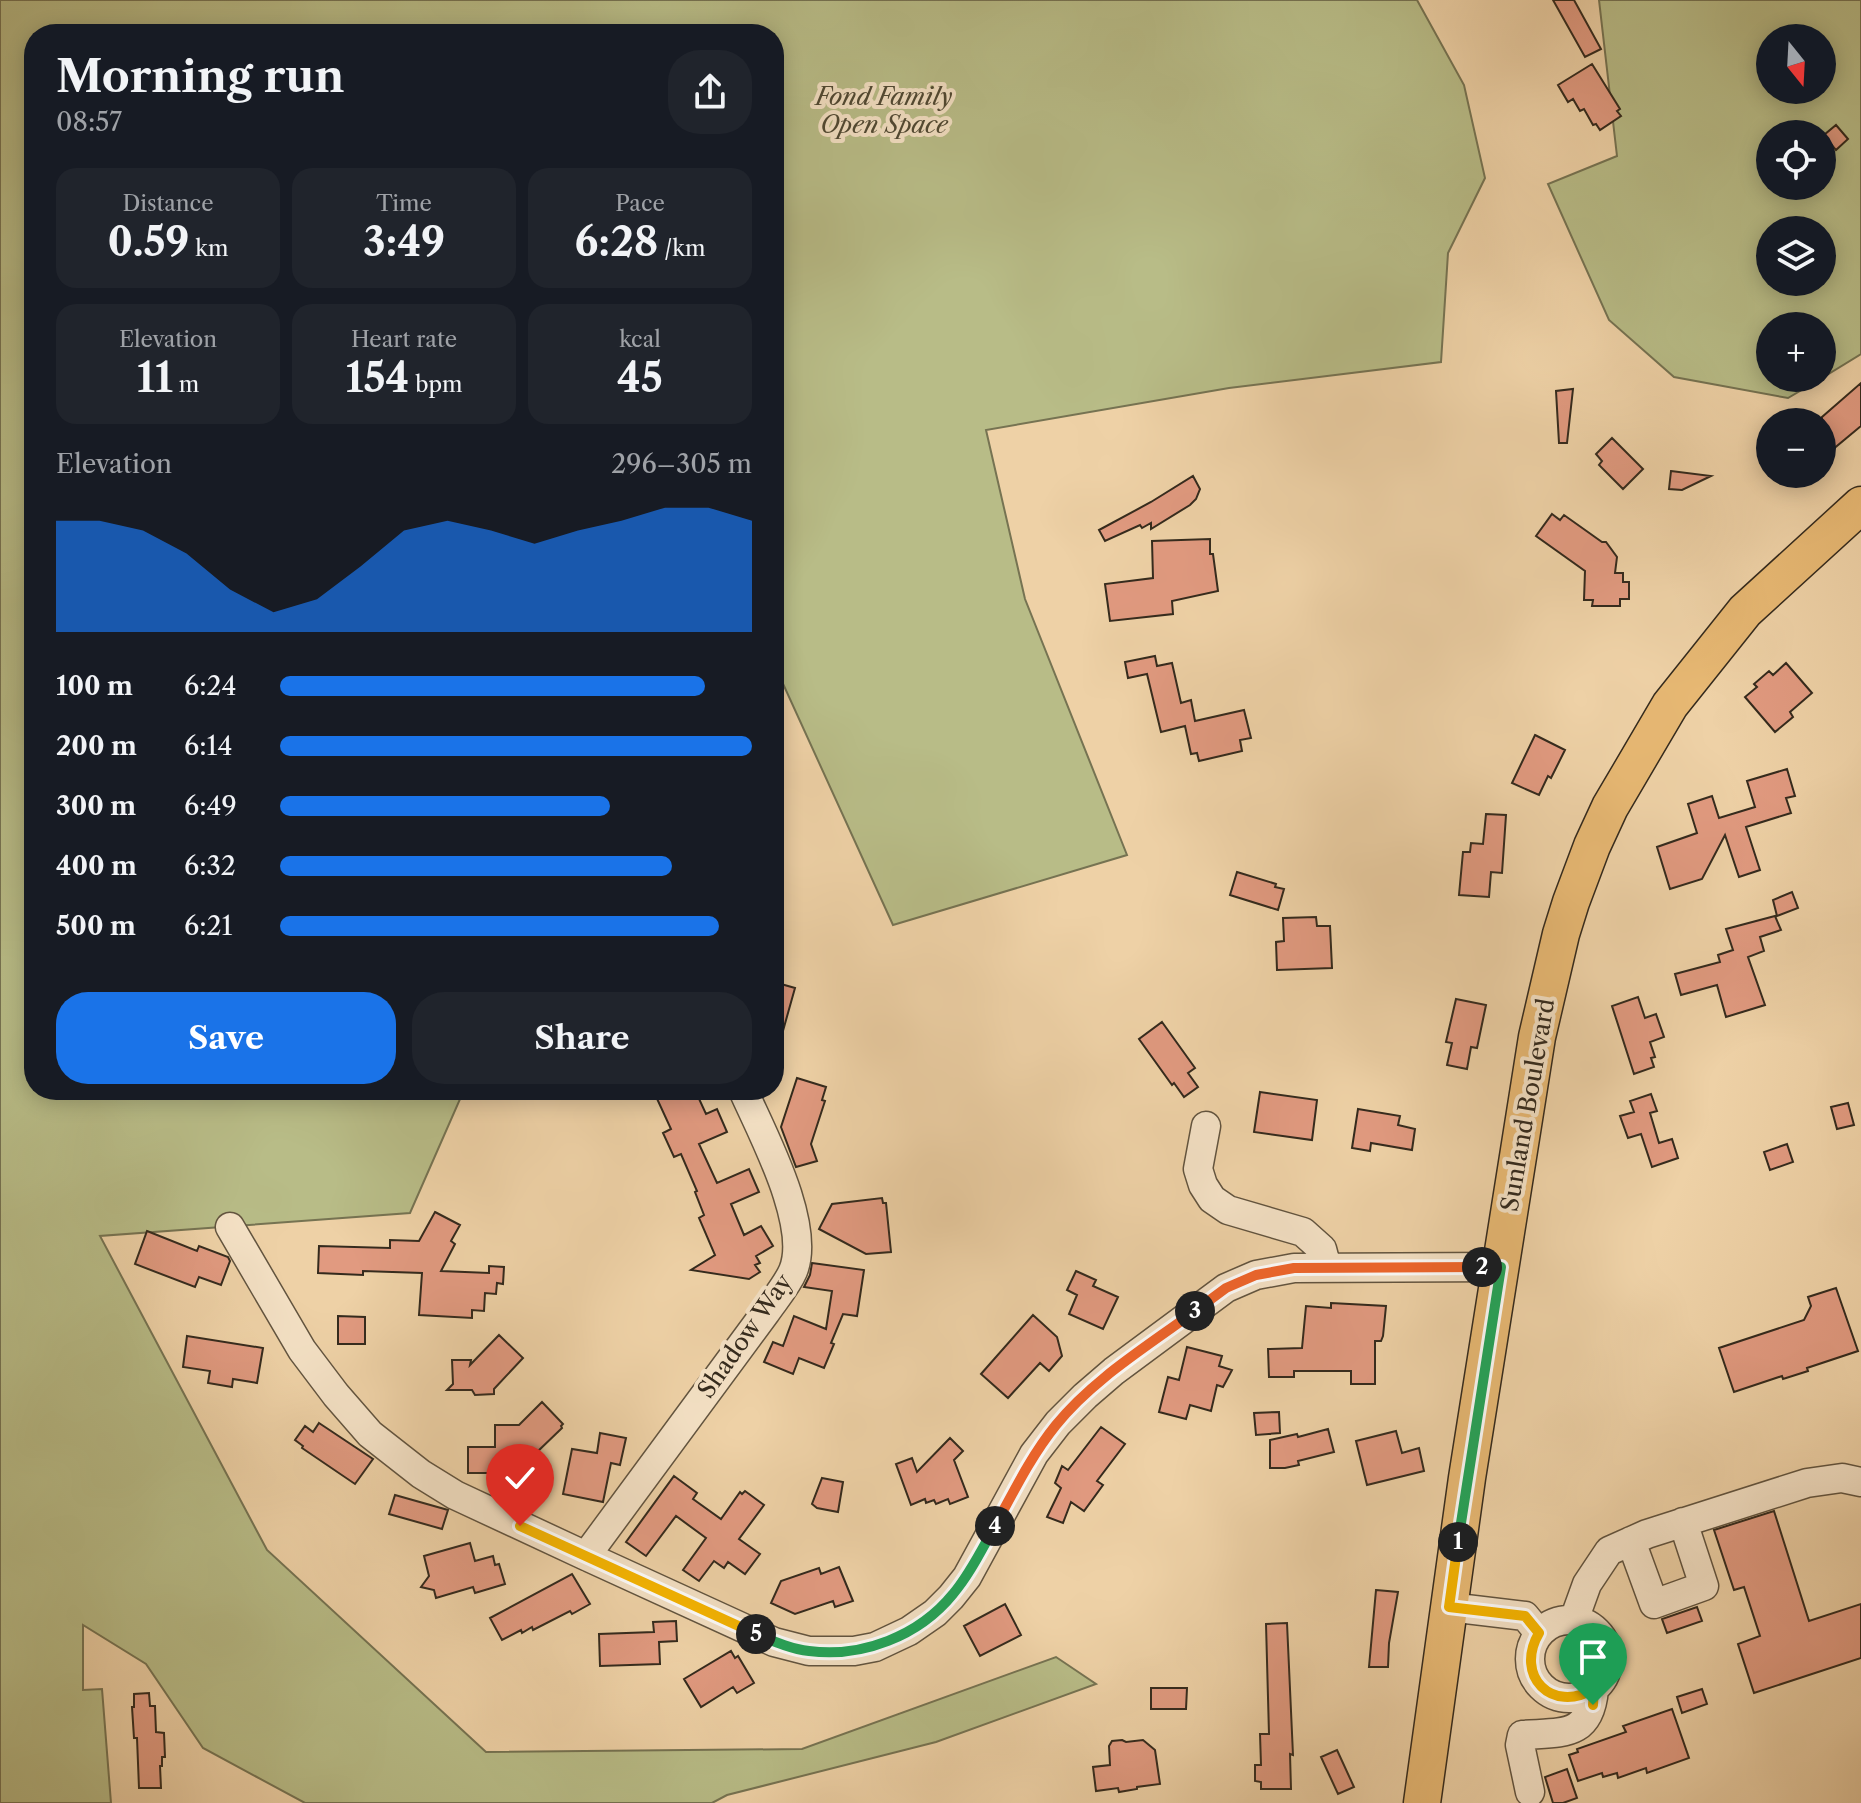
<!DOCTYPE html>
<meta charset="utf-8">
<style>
:root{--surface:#171b24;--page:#20242c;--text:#f1f3f6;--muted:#9ea1a6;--accent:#1a73e8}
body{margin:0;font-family:"Libre Caslon Text",serif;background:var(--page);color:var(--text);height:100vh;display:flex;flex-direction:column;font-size:30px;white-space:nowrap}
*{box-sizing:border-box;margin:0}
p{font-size:26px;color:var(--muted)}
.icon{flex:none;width:44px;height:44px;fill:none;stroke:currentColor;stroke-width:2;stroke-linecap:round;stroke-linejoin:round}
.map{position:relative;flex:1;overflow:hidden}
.sheet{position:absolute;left:24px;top:24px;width:760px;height:1076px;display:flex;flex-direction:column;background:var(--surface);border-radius:32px;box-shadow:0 4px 20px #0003}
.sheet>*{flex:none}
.needle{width:52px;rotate:162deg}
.buttons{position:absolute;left:1756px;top:24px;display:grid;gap:16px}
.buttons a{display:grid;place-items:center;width:80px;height:80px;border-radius:50%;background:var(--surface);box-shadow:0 4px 20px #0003;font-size:40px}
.pin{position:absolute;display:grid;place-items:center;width:68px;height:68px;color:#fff;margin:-82px -34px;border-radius:50% 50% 50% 0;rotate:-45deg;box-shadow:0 0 8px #0007}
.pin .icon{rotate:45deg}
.km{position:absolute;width:40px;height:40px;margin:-20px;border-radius:50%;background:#222;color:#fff;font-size:22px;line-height:40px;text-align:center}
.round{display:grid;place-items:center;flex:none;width:84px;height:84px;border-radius:32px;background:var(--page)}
.summary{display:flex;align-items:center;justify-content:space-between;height:136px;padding:0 32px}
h1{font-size:44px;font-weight:700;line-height:60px}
.stats{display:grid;grid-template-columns:repeat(3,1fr);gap:12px;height:136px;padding:8px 32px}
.stats div{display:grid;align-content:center;border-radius:20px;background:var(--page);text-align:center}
.stats b{font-size:40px;font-weight:700}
.stats small{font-size:22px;font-weight:400}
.stats p{font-size:22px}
.chart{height:224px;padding:16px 32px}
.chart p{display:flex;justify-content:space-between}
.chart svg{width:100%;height:144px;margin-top:8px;fill:var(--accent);opacity:.7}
.primary-button{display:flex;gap:16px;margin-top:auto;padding:16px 32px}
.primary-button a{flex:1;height:92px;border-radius:32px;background:var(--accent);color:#fff;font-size:32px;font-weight:700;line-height:92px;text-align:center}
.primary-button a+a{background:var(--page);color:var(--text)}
ul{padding:0 32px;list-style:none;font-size:26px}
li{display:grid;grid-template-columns:128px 96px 1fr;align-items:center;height:60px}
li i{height:20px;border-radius:10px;background:var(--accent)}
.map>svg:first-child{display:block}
.green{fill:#b8bc87;stroke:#767352;stroke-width:2;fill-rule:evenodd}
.building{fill:#e19a80;stroke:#342a1d;stroke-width:2}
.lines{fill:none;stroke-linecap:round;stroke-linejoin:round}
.minor-casing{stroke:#62543f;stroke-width:31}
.major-casing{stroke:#342a1d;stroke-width:39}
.minor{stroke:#f4e1c5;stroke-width:28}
.major{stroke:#e7b873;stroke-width:36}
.split-1-casing{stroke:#fff;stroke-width:16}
.split-2-casing{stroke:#fff;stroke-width:16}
.split-3-casing{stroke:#fff;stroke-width:16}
.split-4-casing{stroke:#fff;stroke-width:16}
.split-5-casing{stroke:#fff;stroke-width:16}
.split-6-casing{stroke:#fff;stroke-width:16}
.split-1{stroke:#f5b400;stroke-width:10}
.split-2{stroke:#22a559;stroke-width:10}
.split-3{stroke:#f0652b;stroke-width:10}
.split-4{stroke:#f0652b;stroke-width:10}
.split-5{stroke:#22a559;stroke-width:10}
.split-6{stroke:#f5b400;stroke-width:10}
.labels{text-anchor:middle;stroke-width:8;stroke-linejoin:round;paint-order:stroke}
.park-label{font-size:24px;font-style:italic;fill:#4e4732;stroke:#f4e1c5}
.street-label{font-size:24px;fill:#342a1d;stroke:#f4e1c5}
</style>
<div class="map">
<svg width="1861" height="1803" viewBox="0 0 1861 1803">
<rect width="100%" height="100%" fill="#eed1a6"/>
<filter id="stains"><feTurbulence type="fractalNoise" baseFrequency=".0025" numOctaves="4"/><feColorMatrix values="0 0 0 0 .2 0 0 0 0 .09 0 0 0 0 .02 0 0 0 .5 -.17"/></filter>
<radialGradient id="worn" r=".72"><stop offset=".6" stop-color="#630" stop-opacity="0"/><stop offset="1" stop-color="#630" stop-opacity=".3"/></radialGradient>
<path class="green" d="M 0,0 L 1417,0 L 1464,85 L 1485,178 L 1448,253 L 1441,362 L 1229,388 L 986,430 L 1025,599 L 1127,855 L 893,925 L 774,664 L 774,34 L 34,34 L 34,1090 L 464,1090 L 410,1213 L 100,1236 L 267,1550 L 486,1752 L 802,1749 L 1056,1657 L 1096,1684 L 936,1742 L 727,1795 L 712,1803 L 305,1803 L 203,1748 L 146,1664 L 83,1625 L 83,1690 L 102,1689 L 111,1803 L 0,1803 Z
M 1599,0 L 1861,0 L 1861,354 L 1822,378 L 1822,326 L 1770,326 L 1770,378 L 1822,378 L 1788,398 L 1674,377 L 1609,320 L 1548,184 L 1617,156 ZM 1770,38 L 1822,38 L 1822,90 L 1770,90 ZM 1770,134 L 1822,134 L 1822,186 L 1770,186 ZM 1770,230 L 1822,230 L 1822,282 L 1770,282 Z"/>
<path class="building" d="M 1553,0 L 1574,0 L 1601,49 L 1585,57 Z
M 1592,64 L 1620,109 L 1617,111 L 1621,116 L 1600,130 L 1596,124 L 1593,125 L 1584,109 L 1580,111 L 1573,99 L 1568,102 L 1558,85 Z
M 1836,125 L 1848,139 L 1836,150 L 1824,135 Z
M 1861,383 L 1861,426 L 1832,450 L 1822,439 L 1822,417 Z
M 1573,389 L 1567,443 L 1559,443 L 1556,391 Z
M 1612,438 L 1643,469 L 1623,489 L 1599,465 L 1602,461 L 1596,454 Z
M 1671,471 L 1711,476 L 1682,490 L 1669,489 Z
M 1193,476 L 1200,489 L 1196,499 L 1190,505 L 1151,529 L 1151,523 L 1142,528 L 1140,525 L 1105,541 L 1099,530 L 1151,502 Z
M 1552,514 L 1560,520 L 1564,515 L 1602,542 L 1606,542 L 1617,557 L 1615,573 L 1623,573 L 1623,582 L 1629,582 L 1629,599 L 1620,599 L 1620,606 L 1592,606 L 1593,600 L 1584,600 L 1585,571 L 1536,536 Z
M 1210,539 L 1210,554 L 1213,554 L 1218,591 L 1172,601 L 1173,614 L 1110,621 L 1105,584 L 1153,578 L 1152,541 Z
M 1155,656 L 1157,666 L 1172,663 L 1181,703 L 1191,700 L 1195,721 L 1244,710 L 1251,738 L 1240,740 L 1242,751 L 1199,761 L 1197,753 L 1191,754 L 1185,726 L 1161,732 L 1147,674 L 1128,678 L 1125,662 Z
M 1786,663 L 1812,693 L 1790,712 L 1793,717 L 1775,732 L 1745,697 L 1757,687 L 1754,684 L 1769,671 L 1773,675 Z
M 1535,735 L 1565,750 L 1551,778 L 1548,776 L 1539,795 L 1512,783 Z
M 1787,769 L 1795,796 L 1786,798 L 1791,813 L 1746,827 L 1760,870 L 1739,877 L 1725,835 L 1702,879 L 1670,889 L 1657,847 L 1697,833 L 1688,804 L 1712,796 L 1719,818 L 1755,807 L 1747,781 Z
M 1486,814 L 1506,815 L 1502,873 L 1491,872 L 1489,897 L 1459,895 L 1463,852 L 1470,852 L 1471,843 L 1483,844 Z
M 1237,872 L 1276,884 L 1275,887 L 1284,889 L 1278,910 L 1230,895 Z
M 1792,892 L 1798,908 L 1777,916 L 1773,900 Z
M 1775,916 L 1781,930 L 1760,937 L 1764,951 L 1748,957 L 1765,1005 L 1726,1017 L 1717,985 L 1681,995 L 1675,974 L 1720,962 L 1718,955 L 1733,950 L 1726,929 Z
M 1316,917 L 1317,926 L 1330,926 L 1332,968 L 1277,970 L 1276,942 L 1284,941 L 1283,918 Z
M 774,982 L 795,988 L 779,1045 L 774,1044 Z
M 1638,997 L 1645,1018 L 1656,1014 L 1664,1037 L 1650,1042 L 1655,1057 L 1651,1058 L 1654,1067 L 1634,1074 L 1612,1006 Z
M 1456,999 L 1486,1005 L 1477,1048 L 1471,1047 L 1467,1069 L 1447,1065 L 1452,1043 L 1446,1042 Z
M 1162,1022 L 1195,1068 L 1188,1073 L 1198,1087 L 1184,1097 L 1174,1083 L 1172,1085 L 1139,1039 Z
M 797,1078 L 826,1087 L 822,1100 L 825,1101 L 811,1144 L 817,1161 L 796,1167 L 781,1127 Z
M 653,1090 L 695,1090 L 706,1114 L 717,1109 L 727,1132 L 699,1144 L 717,1183 L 749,1169 L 759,1192 L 731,1204 L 744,1235 L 761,1226 L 773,1246 L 756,1256 L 760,1263 L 755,1265 L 760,1272 L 749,1279 L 691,1270 L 715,1255 L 699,1218 L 704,1215 L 695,1192 L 697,1191 L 681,1154 L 674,1157 L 663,1133 L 671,1129 Z
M 1260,1092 L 1317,1100 L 1312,1140 L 1254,1132 Z
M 1651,1094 L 1657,1111 L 1650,1113 L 1659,1143 L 1672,1139 L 1678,1158 L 1652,1167 L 1641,1134 L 1628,1138 L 1620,1116 L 1634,1112 L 1630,1101 Z
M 1848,1103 L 1854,1125 L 1837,1129 L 1831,1107 Z
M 1358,1109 L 1400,1116 L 1398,1125 L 1415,1129 L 1412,1150 L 1371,1143 L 1370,1151 L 1352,1148 Z
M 1787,1144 L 1793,1162 L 1770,1170 L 1764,1152 Z
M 882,1198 L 883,1203 L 886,1203 L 891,1252 L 866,1254 L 819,1229 L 832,1204 Z
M 435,1212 L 460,1225 L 451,1241 L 455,1244 L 441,1271 L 489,1273 L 489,1266 L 504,1267 L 503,1284 L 497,1283 L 496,1294 L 485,1293 L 484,1311 L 472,1310 L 472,1318 L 419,1315 L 422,1273 L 363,1271 L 363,1275 L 318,1273 L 319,1246 L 390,1248 L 390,1240 L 419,1241 Z
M 147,1231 L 197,1251 L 199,1246 L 228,1257 L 230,1261 L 221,1285 L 199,1277 L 195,1287 L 135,1264 Z
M 812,1263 L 864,1270 L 857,1316 L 843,1314 L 831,1343 L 834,1344 L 824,1368 L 799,1358 L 793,1374 L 764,1362 L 773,1342 L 783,1346 L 794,1316 L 826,1329 L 832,1291 L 804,1287 L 810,1275 Z
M 1076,1271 L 1096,1280 L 1093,1286 L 1118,1297 L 1103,1329 L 1069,1314 L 1077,1295 L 1067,1290 Z
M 1836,1288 L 1858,1351 L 1807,1368 L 1808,1371 L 1783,1379 L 1782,1376 L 1734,1392 L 1719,1348 L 1804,1320 L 1811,1306 L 1808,1297 Z
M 1331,1303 L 1386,1306 L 1383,1336 L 1381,1341 L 1375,1341 L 1375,1384 L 1351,1384 L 1351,1371 L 1294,1371 L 1294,1377 L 1269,1377 L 1268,1349 L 1302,1348 L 1306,1306 L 1331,1308 Z
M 1033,1315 L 1057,1337 L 1062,1356 L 1049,1371 L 1040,1363 L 1008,1398 L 981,1374 Z
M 338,1316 L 365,1317 L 365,1344 L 338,1344 Z
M 499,1335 L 523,1358 L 494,1389 L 494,1394 L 475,1395 L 472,1390 L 447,1390 L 453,1384 L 452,1360 L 471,1360 L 470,1365 Z
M 187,1336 L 263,1348 L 257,1383 L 233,1379 L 232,1387 L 208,1383 L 210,1371 L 183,1367 Z
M 1187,1347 L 1222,1356 L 1219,1366 L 1232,1370 L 1223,1387 L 1217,1385 L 1211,1411 L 1190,1405 L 1186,1419 L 1159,1412 L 1168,1377 L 1179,1380 Z
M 542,1402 L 563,1424 L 561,1426 L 562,1428 L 535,1454 L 535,1462 L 496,1462 L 496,1473 L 468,1473 L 468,1447 L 495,1447 L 495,1425 L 519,1425 Z
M 1279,1412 L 1280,1433 L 1256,1435 L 1254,1413 Z
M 319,1423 L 373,1459 L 355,1484 L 302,1448 L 303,1446 L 295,1440 L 305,1426 L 313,1432 Z
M 1101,1427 L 1125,1444 L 1097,1481 L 1103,1485 L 1084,1511 L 1071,1502 L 1063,1523 L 1047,1517 L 1061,1488 L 1055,1483 L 1062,1466 L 1068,1470 Z
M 1328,1429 L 1334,1452 L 1298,1461 L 1299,1465 L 1285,1468 L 1270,1468 L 1270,1440 L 1297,1434 L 1298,1437 Z
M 1396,1431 L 1402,1453 L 1419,1448 L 1424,1471 L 1367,1485 L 1356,1441 Z
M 600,1433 L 626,1438 L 620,1465 L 611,1463 L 603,1502 L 563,1494 L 572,1449 L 597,1453 Z
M 950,1438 L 963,1451 L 954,1460 L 968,1497 L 950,1504 L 948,1499 L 936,1504 L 934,1500 L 926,1503 L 925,1499 L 911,1505 L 896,1464 L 912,1458 L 917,1472 Z
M 674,1476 L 697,1493 L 693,1499 L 721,1519 L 740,1492 L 742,1494 L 745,1491 L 764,1505 L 739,1539 L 760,1554 L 745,1574 L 728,1562 L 724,1568 L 714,1561 L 699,1581 L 683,1570 L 706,1538 L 676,1516 L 646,1556 L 626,1542 Z
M 822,1478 L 843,1482 L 838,1512 L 817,1508 L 812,1504 Z
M 395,1495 L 448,1510 L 442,1529 L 389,1514 Z
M 1774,1511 L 1809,1621 L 1861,1604 L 1861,1658 L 1754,1693 L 1738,1644 L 1760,1636 L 1744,1587 L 1734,1590 L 1714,1530 Z
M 470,1543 L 475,1561 L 493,1556 L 495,1565 L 499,1564 L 505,1584 L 475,1593 L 473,1587 L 436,1598 L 434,1590 L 421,1587 L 429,1576 L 424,1556 Z
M 839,1567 L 853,1601 L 835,1607 L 833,1601 L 795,1614 L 771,1603 L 781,1581 L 819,1568 L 821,1574 Z
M 572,1574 L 590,1604 L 572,1614 L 570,1611 L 533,1630 L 532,1627 L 522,1633 L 521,1630 L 502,1640 L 490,1618 Z
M 1376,1590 L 1398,1592 L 1389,1643 L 1388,1667 L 1369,1667 Z
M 1005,1604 L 1021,1635 L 980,1656 L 964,1626 Z
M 1697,1607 L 1702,1621 L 1667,1633 L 1662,1619 Z
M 676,1621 L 677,1641 L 659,1642 L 660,1664 L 600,1666 L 599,1634 L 654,1632 L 653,1622 Z
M 1287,1623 L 1293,1755 L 1290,1754 L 1291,1789 L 1261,1789 L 1261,1782 L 1255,1781 L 1255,1765 L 1261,1765 L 1260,1734 L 1269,1734 L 1266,1624 Z
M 731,1651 L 735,1658 L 738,1656 L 754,1683 L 737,1693 L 733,1687 L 701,1707 L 684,1679 Z
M 1151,1688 L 1187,1688 L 1186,1709 L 1151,1709 Z
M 1702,1689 L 1707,1704 L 1682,1713 L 1677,1697 Z
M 149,1693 L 150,1706 L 155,1706 L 156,1732 L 164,1733 L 165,1757 L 162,1757 L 162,1766 L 160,1766 L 161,1788 L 139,1788 L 137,1738 L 134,1738 L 132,1707 L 134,1707 L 134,1694 Z
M 1672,1709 L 1689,1758 L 1647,1773 L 1646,1768 L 1618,1778 L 1617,1773 L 1603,1777 L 1602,1773 L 1578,1781 L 1569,1755 L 1578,1752 L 1577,1749 L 1626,1732 L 1623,1726 Z
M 1122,1740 L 1126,1742 L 1143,1740 L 1155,1750 L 1160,1784 L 1137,1787 L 1137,1789 L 1119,1792 L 1118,1788 L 1096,1791 L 1093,1767 L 1110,1765 L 1109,1746 L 1112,1741 Z
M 1337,1750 L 1354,1787 L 1338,1794 L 1321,1757 Z
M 1567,1769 L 1577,1798 L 1563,1803 L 1553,1803 L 1545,1777 Z"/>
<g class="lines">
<g class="minor-casing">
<path id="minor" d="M 1206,1126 L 1198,1169 L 1203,1185 L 1212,1199 L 1228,1210 L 1303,1232 L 1322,1249 L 1327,1268
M 230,1227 L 302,1350 L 336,1395 L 370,1434 L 421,1474 L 455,1495 L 586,1556 L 774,1642 L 809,1651 L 854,1651 L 875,1647 L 909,1631 L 935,1613 L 951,1597 L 967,1577 L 1034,1454 L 1058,1423 L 1085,1396 L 1114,1371 L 1226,1288 L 1256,1275 L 1294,1268 L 1501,1267
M 1631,1541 L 1654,1604 L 1704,1586 L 1683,1522
M 586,1556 L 766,1312 C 775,1299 787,1285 793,1271 C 812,1225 762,1133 743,1090
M 1449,1607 L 1525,1616 L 1539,1633
M 1574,1620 L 1587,1584 L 1609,1551 L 1647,1534 L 1807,1483 L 1842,1478 L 1861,1482
M1530 1659a39 39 0 1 1 78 0a39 39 0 1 1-78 0Z
M 1530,1792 L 1520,1745 L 1522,1735 C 1562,1732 1590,1738 1594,1689"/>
</g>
<g class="major-casing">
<path id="major" d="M 1422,1803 L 1467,1478 L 1537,1037 L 1561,934 L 1571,902 L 1592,846 L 1610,807 L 1670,705 L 1745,611 L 1861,505"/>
</g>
<use href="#minor" class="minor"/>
<use href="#major" class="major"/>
</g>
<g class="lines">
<g class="split-1-casing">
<path id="split-1" d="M 1458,1542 L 1449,1607 L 1525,1616 L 1539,1633 C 1514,1676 1552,1714 1594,1689 L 1593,1705"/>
</g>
<g class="split-2-casing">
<path id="split-2" d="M 1458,1542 L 1501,1267 L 1482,1267"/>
</g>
<g class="split-3-casing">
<path id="split-3" d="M 1195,1311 L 1226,1288 L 1256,1275 L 1294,1268 L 1482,1267"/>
</g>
<g class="split-4-casing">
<path id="split-4" d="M 995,1526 C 1014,1491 1031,1456 1056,1425 C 1093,1379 1148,1346 1195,1311"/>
</g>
<g class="split-5-casing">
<path id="split-5" d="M 756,1634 C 773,1641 791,1649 809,1651 C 862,1658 919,1636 953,1594 C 970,1574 982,1549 995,1526"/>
</g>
<g class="split-6-casing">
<path id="split-6" d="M 520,1526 L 756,1634"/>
</g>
<use href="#split-1" class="split-1"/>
<use href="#split-2" class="split-2"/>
<use href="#split-3" class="split-3"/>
<use href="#split-4" class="split-4"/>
<use href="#split-5" class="split-5"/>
<use href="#split-6" class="split-6"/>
</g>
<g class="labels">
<g class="park-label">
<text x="884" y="105">Fond Family<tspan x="884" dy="28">Open Space</tspan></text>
</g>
<g class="street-label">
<text transform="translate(1528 1105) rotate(-80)" y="8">Sunland Boulevard</text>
<text transform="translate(745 1336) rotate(-55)" y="8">Shadow Way</text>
</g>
</g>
<rect width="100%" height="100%" filter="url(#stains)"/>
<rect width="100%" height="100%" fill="url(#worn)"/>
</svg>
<div class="buttons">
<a><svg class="needle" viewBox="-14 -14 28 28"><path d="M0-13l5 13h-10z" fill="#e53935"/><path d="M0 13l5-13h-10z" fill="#9ea1a6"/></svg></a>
<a><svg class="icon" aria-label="locate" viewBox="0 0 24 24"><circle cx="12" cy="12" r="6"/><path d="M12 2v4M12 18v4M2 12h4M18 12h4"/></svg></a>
<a><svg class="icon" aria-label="layers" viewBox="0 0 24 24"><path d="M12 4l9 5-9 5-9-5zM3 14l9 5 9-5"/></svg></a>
<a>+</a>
<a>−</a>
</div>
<div class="pin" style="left:1593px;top:1705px;background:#1e9e55"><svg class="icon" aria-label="arrive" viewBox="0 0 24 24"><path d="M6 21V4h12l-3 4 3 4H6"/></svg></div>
<div class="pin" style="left:520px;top:1526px;background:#d93025"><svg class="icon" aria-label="check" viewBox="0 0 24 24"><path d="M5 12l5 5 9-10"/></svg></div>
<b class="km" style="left:1458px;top:1542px">1</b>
<b class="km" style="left:1482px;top:1267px">2</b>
<b class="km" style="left:1195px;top:1311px">3</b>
<b class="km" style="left:995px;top:1526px">4</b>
<b class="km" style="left:756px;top:1634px">5</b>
<section class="sheet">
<div class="summary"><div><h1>Morning run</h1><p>08:57</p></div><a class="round"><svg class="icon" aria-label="share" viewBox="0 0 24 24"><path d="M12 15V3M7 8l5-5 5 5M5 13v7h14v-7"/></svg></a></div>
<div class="stats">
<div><p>Distance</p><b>0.59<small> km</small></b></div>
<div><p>Time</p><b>3:49</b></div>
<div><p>Pace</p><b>6:28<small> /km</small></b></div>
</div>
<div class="stats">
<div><p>Elevation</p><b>11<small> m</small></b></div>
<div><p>Heart rate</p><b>154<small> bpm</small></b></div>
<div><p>kcal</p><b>45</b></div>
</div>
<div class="chart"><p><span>Elevation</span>296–305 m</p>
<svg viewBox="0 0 160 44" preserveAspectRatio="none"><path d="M0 44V10L10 10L20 13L30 20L40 31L50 38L60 34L70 24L80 13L90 10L100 13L110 17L120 13L130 10L140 6L150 6L160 10V44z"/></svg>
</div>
<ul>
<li><b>100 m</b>6:24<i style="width:90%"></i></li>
<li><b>200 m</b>6:14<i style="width:100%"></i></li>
<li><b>300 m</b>6:49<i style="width:70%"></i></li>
<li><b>400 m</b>6:32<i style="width:83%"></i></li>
<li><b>500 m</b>6:21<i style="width:93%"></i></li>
</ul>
<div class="primary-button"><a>Save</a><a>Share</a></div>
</section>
</div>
